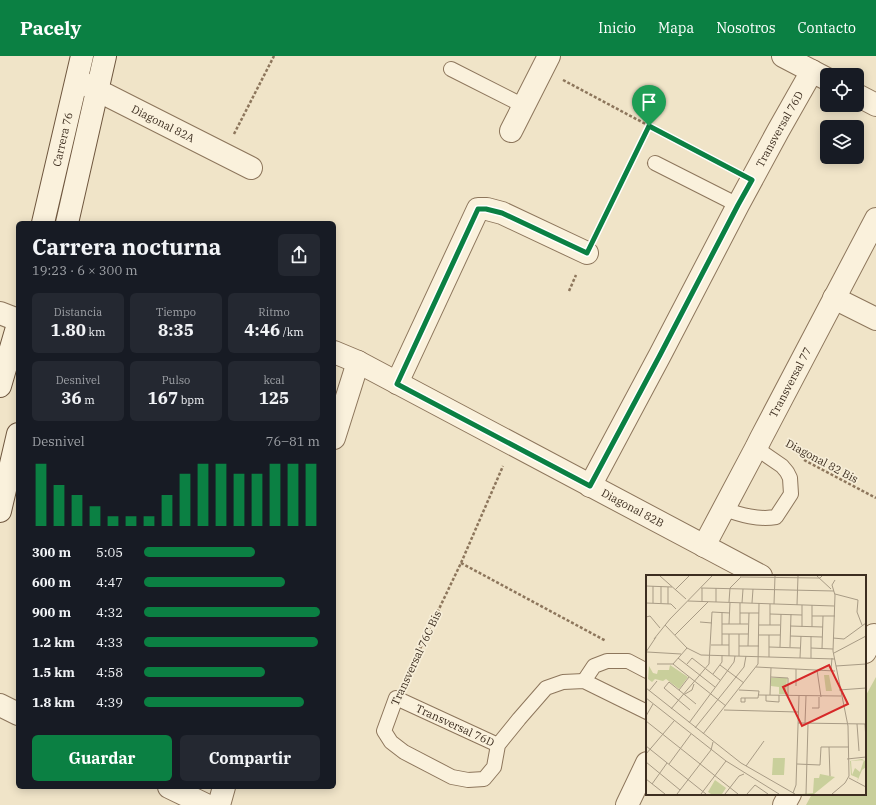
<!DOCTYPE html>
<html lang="es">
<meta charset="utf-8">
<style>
:root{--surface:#171b24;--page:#242831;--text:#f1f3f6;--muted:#9ea1a6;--accent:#0b8043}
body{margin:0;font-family:"IBM Plex Serif",serif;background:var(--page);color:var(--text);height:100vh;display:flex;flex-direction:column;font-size:15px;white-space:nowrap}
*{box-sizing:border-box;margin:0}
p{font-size:13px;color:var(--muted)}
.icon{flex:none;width:22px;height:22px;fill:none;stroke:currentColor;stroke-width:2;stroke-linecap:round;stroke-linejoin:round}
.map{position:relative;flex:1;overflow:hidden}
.sheet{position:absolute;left:16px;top:165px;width:320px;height:568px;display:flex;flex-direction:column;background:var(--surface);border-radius:6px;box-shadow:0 2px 10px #0003}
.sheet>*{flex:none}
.buttons{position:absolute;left:820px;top:12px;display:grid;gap:8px}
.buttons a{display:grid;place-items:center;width:44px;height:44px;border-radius:6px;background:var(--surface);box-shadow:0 2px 10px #0003;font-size:20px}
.pin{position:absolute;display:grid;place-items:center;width:34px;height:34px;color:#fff;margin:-41px -17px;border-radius:50% 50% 50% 0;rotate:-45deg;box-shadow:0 0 4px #0007}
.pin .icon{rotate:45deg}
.round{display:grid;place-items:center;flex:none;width:42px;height:42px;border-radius:6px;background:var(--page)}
.headline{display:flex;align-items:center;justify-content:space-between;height:68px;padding:0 16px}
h1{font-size:22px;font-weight:700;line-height:30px}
.metrics{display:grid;grid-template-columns:repeat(3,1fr);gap:6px;height:68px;padding:4px 16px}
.metrics div{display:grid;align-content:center;border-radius:6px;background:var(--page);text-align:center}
.metrics b{font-size:17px;font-weight:700}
.metrics small{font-size:11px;font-weight:400}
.metrics p{font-size:11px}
.chart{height:112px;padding:8px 16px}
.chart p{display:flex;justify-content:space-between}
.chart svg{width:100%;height:72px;margin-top:4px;stroke:var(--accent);stroke-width:6}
.cta{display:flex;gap:8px;margin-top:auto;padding:8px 16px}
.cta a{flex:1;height:46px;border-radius:6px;background:var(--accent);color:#fff;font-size:16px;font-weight:700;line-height:46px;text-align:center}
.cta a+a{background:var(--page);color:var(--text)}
ul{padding:0 16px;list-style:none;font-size:13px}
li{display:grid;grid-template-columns:64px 48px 1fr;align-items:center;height:30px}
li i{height:10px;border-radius:5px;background:var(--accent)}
header{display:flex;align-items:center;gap:24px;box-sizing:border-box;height:56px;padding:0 20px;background:var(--accent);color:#fff}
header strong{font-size:19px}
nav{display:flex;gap:22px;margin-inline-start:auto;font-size:14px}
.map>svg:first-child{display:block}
.green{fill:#c9cf9b}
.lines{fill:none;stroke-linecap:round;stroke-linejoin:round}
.service-casing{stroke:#8d765c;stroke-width:16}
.minor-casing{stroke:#8d765c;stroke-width:24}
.secondary-casing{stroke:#6f573f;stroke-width:24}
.path{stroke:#8d765c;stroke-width:2.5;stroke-dasharray:3 2;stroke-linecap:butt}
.service{stroke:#faf1dc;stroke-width:14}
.minor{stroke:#faf1dc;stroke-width:22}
.secondary{stroke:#faf1dc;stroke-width:22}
.route-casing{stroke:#fff;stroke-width:8}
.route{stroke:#0b8043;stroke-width:5}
.labels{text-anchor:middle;stroke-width:3.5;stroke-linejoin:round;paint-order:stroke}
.street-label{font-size:11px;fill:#3d2e20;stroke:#f7eed8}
.inset-road{fill:none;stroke:#a89b85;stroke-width:1}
.view{fill:#d62828;fill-opacity:0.15;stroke:#d62828;stroke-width:2}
.inset-edge{fill:none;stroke:#3d2e20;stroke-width:2}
</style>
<header>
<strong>Pacely</strong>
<nav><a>Inicio</a><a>Mapa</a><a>Nosotros</a><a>Contacto</a></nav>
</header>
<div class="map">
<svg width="876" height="749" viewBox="0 0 876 749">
<rect width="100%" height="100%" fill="#f0e4c8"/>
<path class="green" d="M 876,621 L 876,749 L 806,749 L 812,738 L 865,738 L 865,641 Z"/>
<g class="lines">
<g class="service-casing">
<g id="service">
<path d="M 451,13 L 524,50"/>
<path d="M 655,107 L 738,149"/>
<path d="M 724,453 C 741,459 758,464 776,461 L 791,438 L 790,422 L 787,416 L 782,410 L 756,392"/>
<path d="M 584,625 L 594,610 L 607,605 L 628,605 L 647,615"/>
<path id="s1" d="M 498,689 L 494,711 L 484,723 L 468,724 L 452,721 L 404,696 L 391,686 L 384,675 L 396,642 L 498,689 L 519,663 L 546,632 L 563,626 L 584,625 L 647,656"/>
</g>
</g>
<g class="minor-casing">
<g id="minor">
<path d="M 783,0 L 827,23"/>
<path id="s2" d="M 81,26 L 251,112"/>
<path d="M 857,39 L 876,49"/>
<path d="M 511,75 L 549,0"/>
<path d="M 834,242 L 876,263"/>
<path d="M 0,257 L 18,264"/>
<path id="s3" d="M 334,296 L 358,306 L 761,520"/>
<path d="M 397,327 L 478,153 L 487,153 L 502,157 L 587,197"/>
<path d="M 334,382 L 358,306"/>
<path id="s4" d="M 590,430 L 660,299 L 738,149 L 778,75 L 812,15"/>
<path id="s5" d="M 704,490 L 756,392 L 761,382 L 876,163"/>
<path d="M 865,596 L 874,579"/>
<path d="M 0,649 L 18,658"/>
<path d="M 169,731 L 206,749"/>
<path d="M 219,749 L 224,731"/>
<path d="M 627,749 L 647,707"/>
<path d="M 784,749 L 790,738"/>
</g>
</g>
<g class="secondary-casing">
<g id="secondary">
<path id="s6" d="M 43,167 L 82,0"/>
<path d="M 67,167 L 105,0"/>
<path d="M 0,330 L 18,268"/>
<path d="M 0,455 L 18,378"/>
</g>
</g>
<path class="path" d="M 563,24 L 730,113
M 234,78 L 274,0
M 598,175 L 649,70
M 569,235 L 576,219
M 804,404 L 876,442
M 461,507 L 606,585
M 405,624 L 461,507 L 503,410"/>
<use href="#service" class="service"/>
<use href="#minor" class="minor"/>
<use href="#secondary" class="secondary"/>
</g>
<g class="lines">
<g class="route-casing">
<path id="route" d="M 649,70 L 752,124 L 738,149 L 660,299 L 590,430 L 397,328 L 478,153 L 486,153 L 502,157 L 587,197 Z"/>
</g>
<use href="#route" class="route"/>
</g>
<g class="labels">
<g class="street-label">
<text dy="4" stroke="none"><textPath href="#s2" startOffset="92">Diagonal 82A</textPath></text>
<text dy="4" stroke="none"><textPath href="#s4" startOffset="404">Transversal 76D</textPath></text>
<text dy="4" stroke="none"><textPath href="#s6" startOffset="86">Carrera 76</textPath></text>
<text dy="4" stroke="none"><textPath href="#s5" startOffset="185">Transversal 77</textPath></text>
<text transform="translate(822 405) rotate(28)" y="4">Diagonal 82 Bis</text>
<text dy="4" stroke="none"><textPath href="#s3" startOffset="337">Diagonal 82B</textPath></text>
<text transform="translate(416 602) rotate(-65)" y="4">Transversal 76C Bis</text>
<text dy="4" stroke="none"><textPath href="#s1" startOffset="254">Transversal 76D</textPath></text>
</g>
</g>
<g transform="translate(646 519)">
<rect width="220" height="220" fill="#f0e4c8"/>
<path d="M 24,90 L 42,102 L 33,114 L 20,104 L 17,106 L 9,104 L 6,107 L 2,104 L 3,91 L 7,98 L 11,99 L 12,95 L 23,95 ZM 178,100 L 183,100 L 186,116 L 180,116 ZM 125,103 L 141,103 L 140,119 L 133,119 L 133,112 L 125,111 ZM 127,183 L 139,183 L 138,200 L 126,200 ZM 216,184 L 219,186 L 220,192 L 216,195 L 211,207 L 212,203 L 205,200 L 204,186 ZM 218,185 L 214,197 L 209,193 L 206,200 L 205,186 ZM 174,199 L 189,202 L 168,219 L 156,219 L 167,218 L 168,203 L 173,203 ZM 69,205 L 80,213 L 76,219 L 65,219 L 62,217 Z" fill="#c9cf9b" fill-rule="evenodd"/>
<path class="inset-road" d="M 14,1 L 40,24M 171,1 L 185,14M 94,2 L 174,3 L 176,1M 0,11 L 26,12M 55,13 L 188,16M 29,15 L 43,1M 189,19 L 212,25 L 211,37 L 216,50M 42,26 L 188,31M 56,26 L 56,13M 70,27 L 70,13M 83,27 L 84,13 L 95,2M 0,28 L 25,29 L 30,34M 7,28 L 7,11M 15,28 L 15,11M 96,28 L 97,14M 106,28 L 107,14M 22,29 L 22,12M 128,29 L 129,1M 151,30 L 152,1M 76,37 L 76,70M 94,38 L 113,38M 124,39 L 156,40M 166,41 L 189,41M 0,42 L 4,41 L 14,53M 54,47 L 66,48M 76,49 L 102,49M 83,49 L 84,27M 94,49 L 94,28M 19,50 L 41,73 L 55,80 L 189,84M 113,50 L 134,50M 124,50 L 124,29M 144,51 L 177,52M 156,52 L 156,30M 166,52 L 166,30M 76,59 L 102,59M 83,59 L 83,81M 29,60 L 62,27M 113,60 L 134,60M 144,61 L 176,62M 187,63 L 198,64 L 220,48M 8,64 L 24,44 L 66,1M 65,70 L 83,70M 93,71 L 113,71M 102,71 L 103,38M 123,72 L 154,73M 134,72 L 135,39M 144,72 L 145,39M 165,73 L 187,74M 176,74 L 177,41M 0,77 L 10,62M 1,77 L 35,79M 188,78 L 220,61M 93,81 L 93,59M 123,82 L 123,60M 32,83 L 69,112M 154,83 L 155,61M 165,83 L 165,61M 11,89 L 27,89 L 41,73M 27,89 L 80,131M 41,89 L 46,83 L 74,105M 74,90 L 98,108M 190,91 L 220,89M 110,92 L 189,96M 171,95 L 175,122M 185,95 L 186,83M 67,99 L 76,87 L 76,80M 125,102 L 142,103 L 142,121M 150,111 L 150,94M 0,113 L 95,188 L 149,219M 33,115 L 43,102M 93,115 L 113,116 L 112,123 L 95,123 L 95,127 L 99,127 L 99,123M 193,115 L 220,113M 3,116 L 11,106M 39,119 L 46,115 L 48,109M 113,120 L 195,121M 120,120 L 120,126 L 133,127 L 133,120M 124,120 L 125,93M 0,123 L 80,186 L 133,219M 166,133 L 173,133 L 173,122M 25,134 L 63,89 L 66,37 L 84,38M 44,135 L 18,113 L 23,107 L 50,129M 78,135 L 152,137M 0,141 L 7,129M 0,146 L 92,219M 43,148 L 88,87 L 89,81M 152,148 L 220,149M 159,148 L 160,121M 211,149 L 213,176M 219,149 L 220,165M 49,153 L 98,92 L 100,81M 57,159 L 112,89 L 113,28M 0,171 L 60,219M 183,172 L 184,201M 0,179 L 28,146M 201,184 L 220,182M 0,187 L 34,215M 23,189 L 45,159M 151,189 L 174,190 L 175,172 L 203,172M 100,191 L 118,166M 203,203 L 220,212M 0,204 L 19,219M 6,209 L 21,188M 109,210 L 122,219M 147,218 L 150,210 L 153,121M 31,219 L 65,175 L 67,167M 55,219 L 80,186M 79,219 L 93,201 L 98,199M 101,219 L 109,210M 160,219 L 162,149M 186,219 L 199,208 L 203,201 L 202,151 L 187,76 L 189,20 L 186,10 L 189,5"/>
<path class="view" d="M 183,90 L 202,129 L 156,151 L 137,112 Z"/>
<rect width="220" height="220" class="inset-edge"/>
</g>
</svg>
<div class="buttons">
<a><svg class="icon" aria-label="locate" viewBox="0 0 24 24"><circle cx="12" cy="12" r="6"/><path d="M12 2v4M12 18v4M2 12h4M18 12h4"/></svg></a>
<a><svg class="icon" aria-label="layers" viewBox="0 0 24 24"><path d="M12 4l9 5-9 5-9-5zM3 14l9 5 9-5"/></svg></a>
</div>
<div class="pin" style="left:649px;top:70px;background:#1e9e55"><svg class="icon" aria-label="arrive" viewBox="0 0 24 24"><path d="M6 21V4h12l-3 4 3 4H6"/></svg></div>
<section class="sheet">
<div class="headline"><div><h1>Carrera nocturna</h1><p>19:23 · 6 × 300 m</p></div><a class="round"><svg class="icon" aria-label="share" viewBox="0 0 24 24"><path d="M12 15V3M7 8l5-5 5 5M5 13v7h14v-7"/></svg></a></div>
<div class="metrics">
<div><p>Distancia</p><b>1.80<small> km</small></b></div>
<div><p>Tiempo</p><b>8:35</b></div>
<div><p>Ritmo</p><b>4:46<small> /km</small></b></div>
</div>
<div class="metrics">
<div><p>Desnivel</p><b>36<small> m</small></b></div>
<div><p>Pulso</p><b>167<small> bpm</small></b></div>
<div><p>kcal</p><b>125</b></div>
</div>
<div class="chart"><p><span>Desnivel</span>76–81 m</p>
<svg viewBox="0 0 160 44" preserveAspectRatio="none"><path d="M5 44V6M15 44V19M25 44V25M35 44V32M45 44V38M55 44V38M65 44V38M75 44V25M85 44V12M95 44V6M105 44V6M115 44V12M125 44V12M135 44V6M145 44V6M155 44V6"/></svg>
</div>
<ul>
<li><b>300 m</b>5:05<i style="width:63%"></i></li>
<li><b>600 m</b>4:47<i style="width:80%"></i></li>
<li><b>900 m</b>4:32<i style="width:100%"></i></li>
<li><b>1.2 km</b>4:33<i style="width:99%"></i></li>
<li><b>1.5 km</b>4:58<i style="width:69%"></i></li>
<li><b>1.8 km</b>4:39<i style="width:91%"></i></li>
</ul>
<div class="cta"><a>Guardar</a><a>Compartir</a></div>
</section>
</div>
